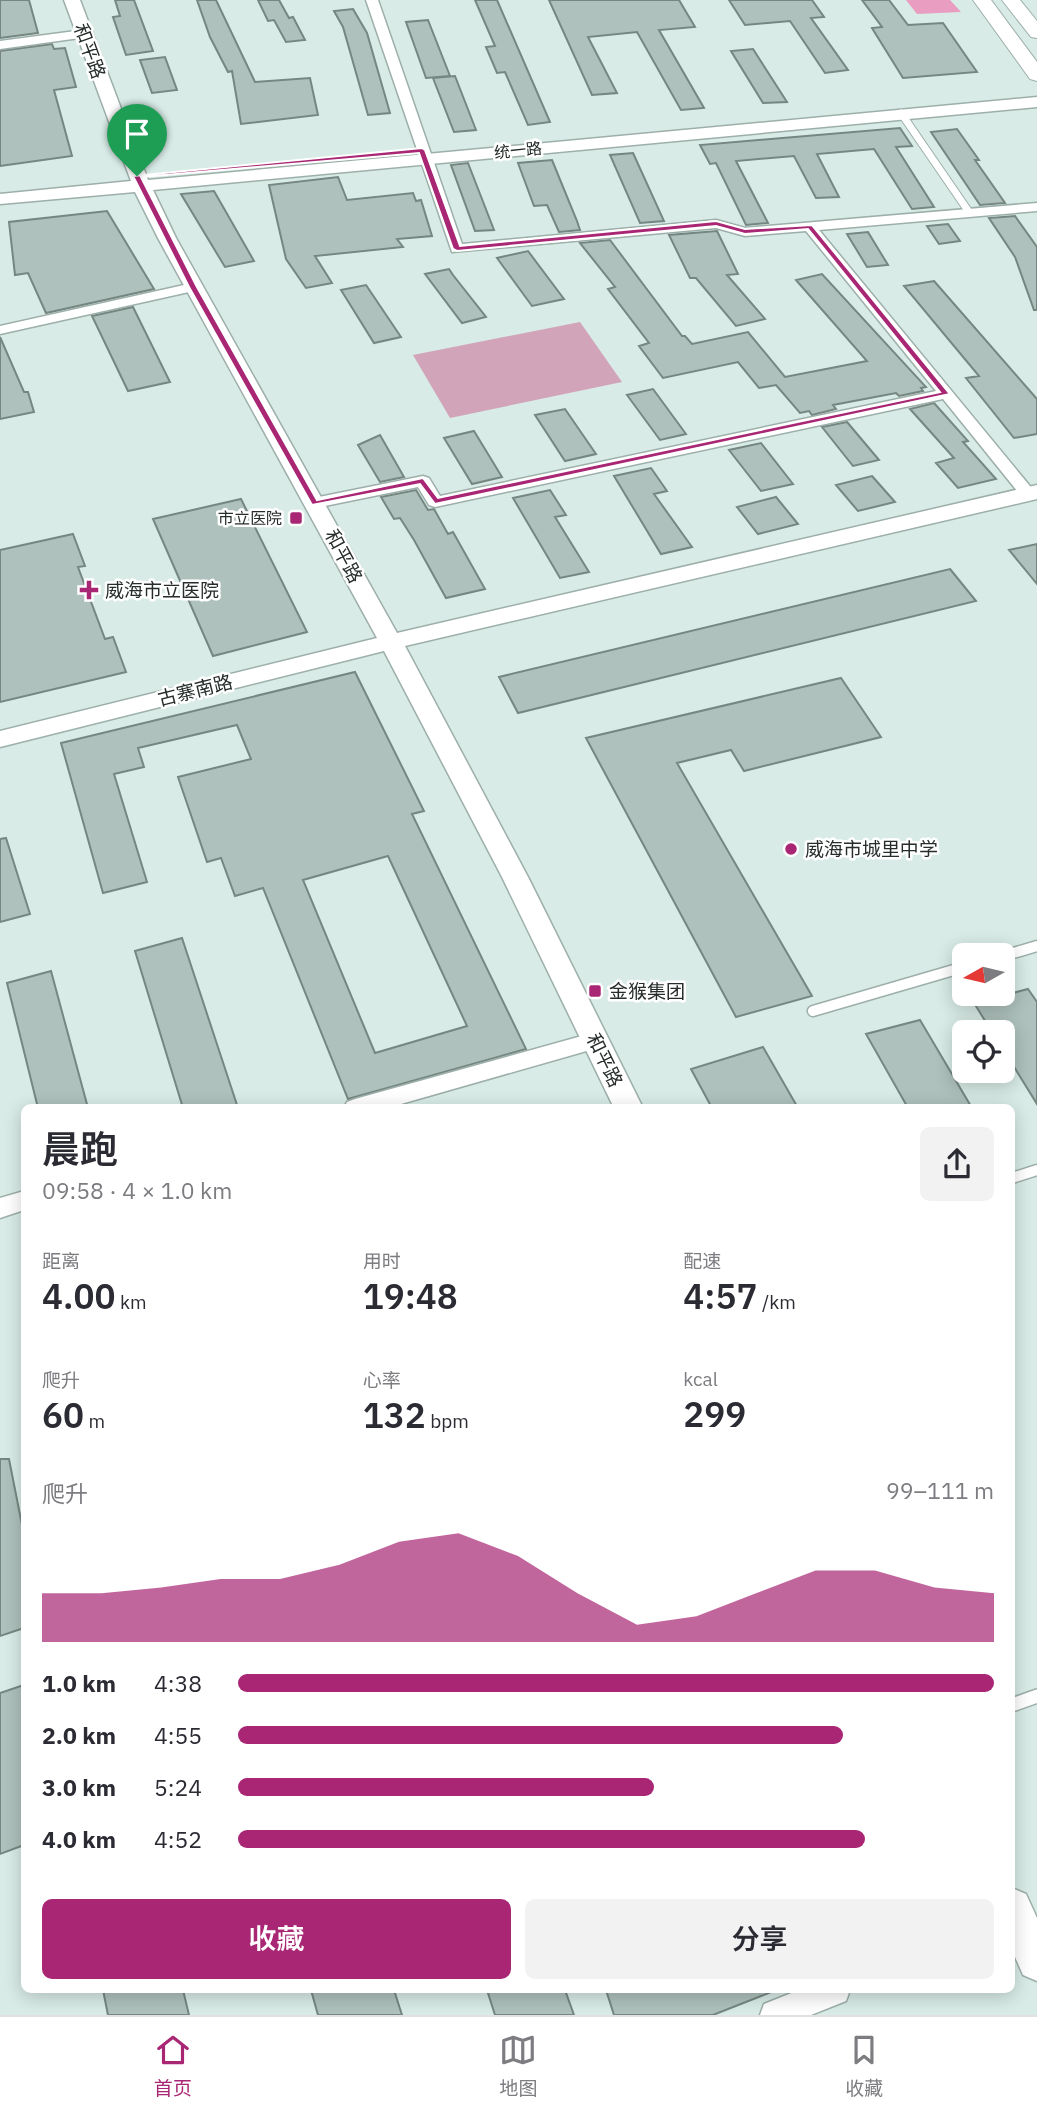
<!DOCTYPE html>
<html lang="zh">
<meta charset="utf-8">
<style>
:root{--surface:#fff;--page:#f2f2f3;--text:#2b2b33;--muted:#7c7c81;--line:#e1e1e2;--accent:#a82673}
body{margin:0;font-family:"IBM Plex Sans","Noto Sans SC",sans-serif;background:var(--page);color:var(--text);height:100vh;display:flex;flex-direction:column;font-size:26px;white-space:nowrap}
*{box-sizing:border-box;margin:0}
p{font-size:23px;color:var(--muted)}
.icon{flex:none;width:38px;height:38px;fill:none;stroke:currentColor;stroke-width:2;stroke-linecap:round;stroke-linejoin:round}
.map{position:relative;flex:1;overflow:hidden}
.side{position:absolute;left:21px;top:1104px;width:994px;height:889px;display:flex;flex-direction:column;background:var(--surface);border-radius:10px;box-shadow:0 4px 18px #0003}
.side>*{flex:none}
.needle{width:46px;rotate:262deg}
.controls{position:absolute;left:952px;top:943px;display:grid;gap:14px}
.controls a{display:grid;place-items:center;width:63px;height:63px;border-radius:10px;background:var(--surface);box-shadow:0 4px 18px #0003;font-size:35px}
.pin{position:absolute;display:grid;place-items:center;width:60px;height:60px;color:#fff;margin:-72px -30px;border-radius:50% 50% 50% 0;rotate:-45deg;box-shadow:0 0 7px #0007}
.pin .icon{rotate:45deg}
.round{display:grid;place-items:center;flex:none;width:74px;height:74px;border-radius:10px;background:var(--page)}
.overview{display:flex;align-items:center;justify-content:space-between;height:119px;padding:0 21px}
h1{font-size:38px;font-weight:600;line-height:52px}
.figures{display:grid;grid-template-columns:repeat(3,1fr);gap:10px;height:119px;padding:7px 21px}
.figures div{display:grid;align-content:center}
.figures b{font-size:35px;font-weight:600}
.figures small{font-size:19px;font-weight:400}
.figures p{font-size:19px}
.chart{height:196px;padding:14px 21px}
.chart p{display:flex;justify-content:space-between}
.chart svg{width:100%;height:126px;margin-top:7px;fill:var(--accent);opacity:.7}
.cta{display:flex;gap:14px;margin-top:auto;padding:14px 21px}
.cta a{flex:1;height:80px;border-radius:10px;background:var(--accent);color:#fff;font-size:28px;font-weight:600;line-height:80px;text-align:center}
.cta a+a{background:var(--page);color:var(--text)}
ul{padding:0 21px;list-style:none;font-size:23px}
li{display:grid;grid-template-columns:112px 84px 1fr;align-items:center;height:52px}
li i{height:18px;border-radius:9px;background:var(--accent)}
.tab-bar{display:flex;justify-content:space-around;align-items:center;height:98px;border-top:2px solid var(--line);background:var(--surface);font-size:19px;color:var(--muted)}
.tab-bar a{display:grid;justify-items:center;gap:4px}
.tab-bar .active{color:var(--accent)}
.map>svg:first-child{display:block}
.green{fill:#d2a4b9}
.forest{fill:#e89dc1}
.building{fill:#aec1bc;stroke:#768782;stroke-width:2;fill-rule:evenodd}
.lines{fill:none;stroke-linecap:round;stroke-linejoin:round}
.lane-far2-casing{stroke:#9dafa9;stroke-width:9}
.lane-far1-casing{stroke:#9dafa9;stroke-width:13}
.lane-casing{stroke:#9dafa9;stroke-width:16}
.street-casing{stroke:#9dafa9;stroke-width:3}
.secondary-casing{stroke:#9dafa9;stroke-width:3}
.primary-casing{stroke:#9dafa9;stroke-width:2}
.lane-far2{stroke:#fff;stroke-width:7}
.lane-far1{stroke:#fff;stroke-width:10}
.lane{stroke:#fff;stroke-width:13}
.street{fill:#fff;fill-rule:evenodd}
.secondary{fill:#fff;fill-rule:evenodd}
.primary{fill:#fff;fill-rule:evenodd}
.route{fill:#a82673;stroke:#fff;stroke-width:2;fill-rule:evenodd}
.poi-dot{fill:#a82673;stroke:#fff;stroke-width:2.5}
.labels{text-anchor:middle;stroke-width:5;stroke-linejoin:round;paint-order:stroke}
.far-street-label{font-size:16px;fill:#262d2b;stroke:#fff}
.far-poi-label{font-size:16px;fill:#262d2b;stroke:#fff;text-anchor:end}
.street-label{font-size:19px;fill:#262d2b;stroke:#fff}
.poi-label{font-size:19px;fill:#262d2b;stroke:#fff;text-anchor:start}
</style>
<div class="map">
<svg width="1037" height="2015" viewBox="0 0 1037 2015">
<rect width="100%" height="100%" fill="#d8ebe6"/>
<path class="green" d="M 580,322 L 622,382 L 450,418 L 413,355 Z"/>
<path class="forest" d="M 906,0 L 950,0 L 961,12 L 917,14 Z"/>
<path class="building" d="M 0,0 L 29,0 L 38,33 L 0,38 Z
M 115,0 L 134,0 L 153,51 L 126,55 L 113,17 L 120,16 Z
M 197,0 L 216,0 L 255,82 L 310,78 L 318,115 L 241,124 L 232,71 L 228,72 L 210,37 Z
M 258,0 L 279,0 L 289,18 L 293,17 L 305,40 L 286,42 L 274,20 L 268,21 Z
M 475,0 L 497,0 L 550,122 L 528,125 L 505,72 L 497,73 L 486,47 L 495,46 Z
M 549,0 L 679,0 L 695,27 L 659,30 L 704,108 L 681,110 L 637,32 L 588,37 L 617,93 L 592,95 Z
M 729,0 L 812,0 L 824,17 L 811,18 L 848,70 L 825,73 L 790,21 L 745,25 Z
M 862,0 L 889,0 L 908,25 L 943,23 L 977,72 L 903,78 L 872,28 L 882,27 Z
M 353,9 L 367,33 L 390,113 L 368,115 L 343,27 L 334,11 Z
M 428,20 L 450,76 L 426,78 L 406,22 Z
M 52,44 L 54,49 L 65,48 L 76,87 L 54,90 L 72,156 L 0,166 L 0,51 Z
M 753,49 L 787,102 L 763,103 L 731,51 Z
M 165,57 L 177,90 L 152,93 L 140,60 Z
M 455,76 L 476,130 L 454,132 L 433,78 Z
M 900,128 L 912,146 L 896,147 L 934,207 L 912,209 L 874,149 L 817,154 L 839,197 L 816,198 L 794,156 L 736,161 L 768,223 L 746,225 L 716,163 L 710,164 L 700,145 Z
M 957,129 L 979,160 L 975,160 L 1005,203 L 980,205 L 931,132 Z
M 633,153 L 664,221 L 640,223 L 610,155 Z
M 552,160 L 577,221 L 580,230 L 559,232 L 547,205 L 534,206 L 518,163 Z
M 468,163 L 494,230 L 475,231 L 451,165 Z
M 338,177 L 347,200 L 413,193 L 416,201 L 421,200 L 432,236 L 397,239 L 403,247 L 315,256 L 332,283 L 306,288 L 286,259 L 269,185 Z
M 214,191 L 254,261 L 225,267 L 181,194 Z
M 107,211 L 154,289 L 46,313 L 28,273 L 15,275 L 9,222 Z
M 1015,216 L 1037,247 L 1037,310 L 1034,310 L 1015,257 L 989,218 Z
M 948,224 L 960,241 L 939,244 L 927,226 Z
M 717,231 L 738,274 L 727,275 L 765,319 L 736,326 L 696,278 L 690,278 L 669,235 Z
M 868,232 L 888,265 L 867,267 L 847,234 Z
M 610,240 L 682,336 L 685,336 L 692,344 L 748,332 L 785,377 L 867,361 L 796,280 L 822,274 L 926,387 L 921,388 L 923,391 L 899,396 L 896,393 L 833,405 L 836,409 L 812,415 L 809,411 L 800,413 L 776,385 L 759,388 L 738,362 L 663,378 L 639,346 L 649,343 L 608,289 L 615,287 L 580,243 Z
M 528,251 L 564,299 L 532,306 L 497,258 Z
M 449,269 L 453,275 L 486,317 L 462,323 L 425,274 Z
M 934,281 L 1037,399 L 1037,434 L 1014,438 L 966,378 L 979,376 L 904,286 Z
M 366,285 L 401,337 L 374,343 L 341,290 Z
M 133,307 L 170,382 L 128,391 L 92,316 Z
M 0,337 L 24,392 L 28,392 L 34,412 L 0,419 Z
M 653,389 L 686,434 L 660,440 L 627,395 Z
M 934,403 L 968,441 L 963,442 L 996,479 L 958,488 L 936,463 L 954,458 L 910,409 Z
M 565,409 L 596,454 L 565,461 L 535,415 Z
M 847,422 L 879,460 L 853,466 L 822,427 Z
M 474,431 L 502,477 L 472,484 L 444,438 Z
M 380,435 L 404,477 L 380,482 L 358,445 Z
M 761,443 L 793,484 L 761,491 L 729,450 Z
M 651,468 L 667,491 L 654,494 L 692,547 L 661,554 L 614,476 Z
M 872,476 L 895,502 L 858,511 L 836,485 Z
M 416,490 L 428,510 L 434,509 L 448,534 L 453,532 L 485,589 L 446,598 L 414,540 L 400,518 L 394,519 L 381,497 Z
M 550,490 L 566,515 L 555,517 L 589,572 L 560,578 L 513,498 Z
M 776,497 L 798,524 L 758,534 L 737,507 Z
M 241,499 L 307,632 L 213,656 L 153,519 Z
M 73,534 L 85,566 L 78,567 L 105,639 L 113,637 L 126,672 L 0,702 L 0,550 Z
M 1037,544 L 1037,584 L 1009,550 Z
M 950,569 L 976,601 L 518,713 L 499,677 Z
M 355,672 L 424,811 L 412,814 L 526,1049 L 348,1099 L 263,888 L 235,896 L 221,858 L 207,862 L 178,777 L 251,759 L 237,725 L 138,748 L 144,767 L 114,774 L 147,882 L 103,893 L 61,743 ZM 388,856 L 467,1026 L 375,1053 L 303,880 Z
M 841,678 L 881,737 L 744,771 L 731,750 L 677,763 L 812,996 L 736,1017 L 586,738 Z
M 6,838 L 30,914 L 0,922 L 0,839 Z
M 182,938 L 238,1108 L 183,1108 L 135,951 Z
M 51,971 L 88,1108 L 38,1108 L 7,983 Z
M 1028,989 L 1037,1002 L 1037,1104 L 1003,1049 L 1003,1032 L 992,1032 L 974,1003 Z
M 920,1020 L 972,1108 L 908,1108 L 866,1034 Z
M 763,1047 L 798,1108 L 712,1108 L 691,1069 Z
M 0,1459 L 9,1459 L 24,1535 L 24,1628 L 0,1636 Z
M 24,1685 L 24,1845 L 0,1854 L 0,1693 Z
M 103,1990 L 183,1990 L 189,2015 L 108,2015 Z
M 311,1990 L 394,1990 L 402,2015 L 318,2015 Z
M 487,1990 L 565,1990 L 574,2015 L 495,2015 Z
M 606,1990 L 773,1990 L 774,1991 L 713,2015 L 614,2015 Z"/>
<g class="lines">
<g class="lane-far2-casing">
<path id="lane-far2" d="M 901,113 L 969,212"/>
</g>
<g class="lane-far1-casing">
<path id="lane-far1" d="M 1003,956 L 1037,946
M 813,1011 L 964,967
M 1012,1178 L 1037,1170"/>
</g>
<g class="lane-casing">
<path id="lane" d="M 1012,1705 L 1037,1696"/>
</g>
<g class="street-casing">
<path id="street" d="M 366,0 L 378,0 L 462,244 L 716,220 L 745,228 L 1037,203 L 1037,211 L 819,230 L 1034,491 L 1034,497 L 1022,497 L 943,399 L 435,507 L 429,505 L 418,487 L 315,508 L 309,507 L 309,499 L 423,476 L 429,478 L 440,496 L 936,391 L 806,231 L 745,236 L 716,228 L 452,252 Z
M 83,30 L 89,34 L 87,37 L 0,49 L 0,41 Z
M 193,283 L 198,284 L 198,290 L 0,334 L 0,326 Z
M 596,1032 L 604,1034 L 607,1040 L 604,1046 L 387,1108 L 344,1108 L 347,1102 L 355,1099 Z
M 24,1191 L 24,1210 L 0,1218 L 0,1198 Z
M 799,1990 L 850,1990 L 846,2001 L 811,2015 L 760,2015 L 764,2004 Z"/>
</g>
<g class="secondary-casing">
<path id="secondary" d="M 64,0 L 80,0 L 148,180 L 1037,97 L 1037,107 L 153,190 L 176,238 L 397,633 L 1037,485 L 1037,499 L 405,646 L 528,877 L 643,1108 L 614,1108 L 502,877 L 384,651 L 0,747 L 0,731 L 377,638 L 158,238 L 135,192 L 0,204 L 0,194 L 131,181 Z
M 1012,1888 L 1026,1894 L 1037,1918 L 1037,1981 L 1023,1975 L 1012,1950 Z"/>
</g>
<g class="primary-casing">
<path id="primary" d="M 973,0 L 991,0 L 1037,62 L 1037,81 L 1030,79 Z
M 1002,0 L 1020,0 L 1037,21 L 1037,38 L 1031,37 Z"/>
</g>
<use href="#lane-far2" class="lane-far2"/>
<use href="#lane-far1" class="lane-far1"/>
<use href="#lane" class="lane"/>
<use href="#street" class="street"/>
<use href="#secondary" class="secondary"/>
<use href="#primary" class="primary"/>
</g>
<path class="route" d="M 422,148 L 425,150 L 460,246 L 716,221 L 745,229 L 812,225 L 950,394 L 435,504 L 420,484 L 312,505 L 189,287 L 133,176 ZM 419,153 L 453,249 L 457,251 L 716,226 L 745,234 L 808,229 L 940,392 L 438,498 L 423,478 L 317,500 L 197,287 L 141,177 Z"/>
<g class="poi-dot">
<rect x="289" y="511" width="14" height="14" rx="3.5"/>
<path d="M85.5 579.5h7v7h7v7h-7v7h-7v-7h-7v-7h7z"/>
<circle cx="791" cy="849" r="7"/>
<rect x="588" y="984" width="14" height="14" rx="3.5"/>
</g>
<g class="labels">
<g class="far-street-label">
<text transform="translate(518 150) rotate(-6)" y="6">统一路</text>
</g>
<g class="far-poi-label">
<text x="282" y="524">市立医院</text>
</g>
<g class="street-label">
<text transform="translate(90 51) rotate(70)" y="7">和平路</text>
<text transform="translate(344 556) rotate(62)" y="7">和平路</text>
<text transform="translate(195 690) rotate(-14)" y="7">古寨南路</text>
<text transform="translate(605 1060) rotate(64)" y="7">和平路</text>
</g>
<g class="poi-label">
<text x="105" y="597">威海市立医院</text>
<text x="805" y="856">威海市城里中学</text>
<text x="609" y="998">金猴集团</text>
</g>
</g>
</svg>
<div class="controls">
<a><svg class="needle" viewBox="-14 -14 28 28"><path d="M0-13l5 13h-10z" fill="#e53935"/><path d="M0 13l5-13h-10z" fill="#7c7c81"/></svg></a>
<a><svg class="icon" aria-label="locate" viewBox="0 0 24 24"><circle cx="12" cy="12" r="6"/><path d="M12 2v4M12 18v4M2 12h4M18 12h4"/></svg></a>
</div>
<div class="pin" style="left:137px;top:176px;background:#1e9e55"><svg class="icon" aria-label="arrive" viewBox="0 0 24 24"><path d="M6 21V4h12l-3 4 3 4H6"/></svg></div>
<section class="side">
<div class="overview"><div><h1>晨跑</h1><p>09:58 · 4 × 1.0 km</p></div><a class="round"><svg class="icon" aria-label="share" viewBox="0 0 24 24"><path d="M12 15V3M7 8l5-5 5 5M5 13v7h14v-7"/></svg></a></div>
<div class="figures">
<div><p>距离</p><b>4.00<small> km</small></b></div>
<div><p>用时</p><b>19:48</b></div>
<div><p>配速</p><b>4:57<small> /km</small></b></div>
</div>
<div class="figures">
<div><p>爬升</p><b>60<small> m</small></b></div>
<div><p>心率</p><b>132<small> bpm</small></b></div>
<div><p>kcal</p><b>299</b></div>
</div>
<div class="chart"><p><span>爬升</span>99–111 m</p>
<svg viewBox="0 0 160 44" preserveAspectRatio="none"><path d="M0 44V27L10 27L20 25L30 22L40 22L50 17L60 9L70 6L80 14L90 27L100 38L110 35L120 27L130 19L140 19L150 25L160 27V44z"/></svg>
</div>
<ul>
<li><b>1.0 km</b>4:38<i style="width:100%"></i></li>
<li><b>2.0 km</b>4:55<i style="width:80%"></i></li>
<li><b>3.0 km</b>5:24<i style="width:55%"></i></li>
<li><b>4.0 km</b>4:52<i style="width:83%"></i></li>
</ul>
<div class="cta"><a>收藏</a><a>分享</a></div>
</section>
</div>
<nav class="tab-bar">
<a class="active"><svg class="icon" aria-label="home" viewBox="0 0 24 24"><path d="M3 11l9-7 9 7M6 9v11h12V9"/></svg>首页</a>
<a><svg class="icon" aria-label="map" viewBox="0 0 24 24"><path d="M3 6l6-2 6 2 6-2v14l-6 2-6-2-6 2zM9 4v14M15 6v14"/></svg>地图</a>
<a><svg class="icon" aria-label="saved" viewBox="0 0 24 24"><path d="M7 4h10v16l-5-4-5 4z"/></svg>收藏</a>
</nav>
